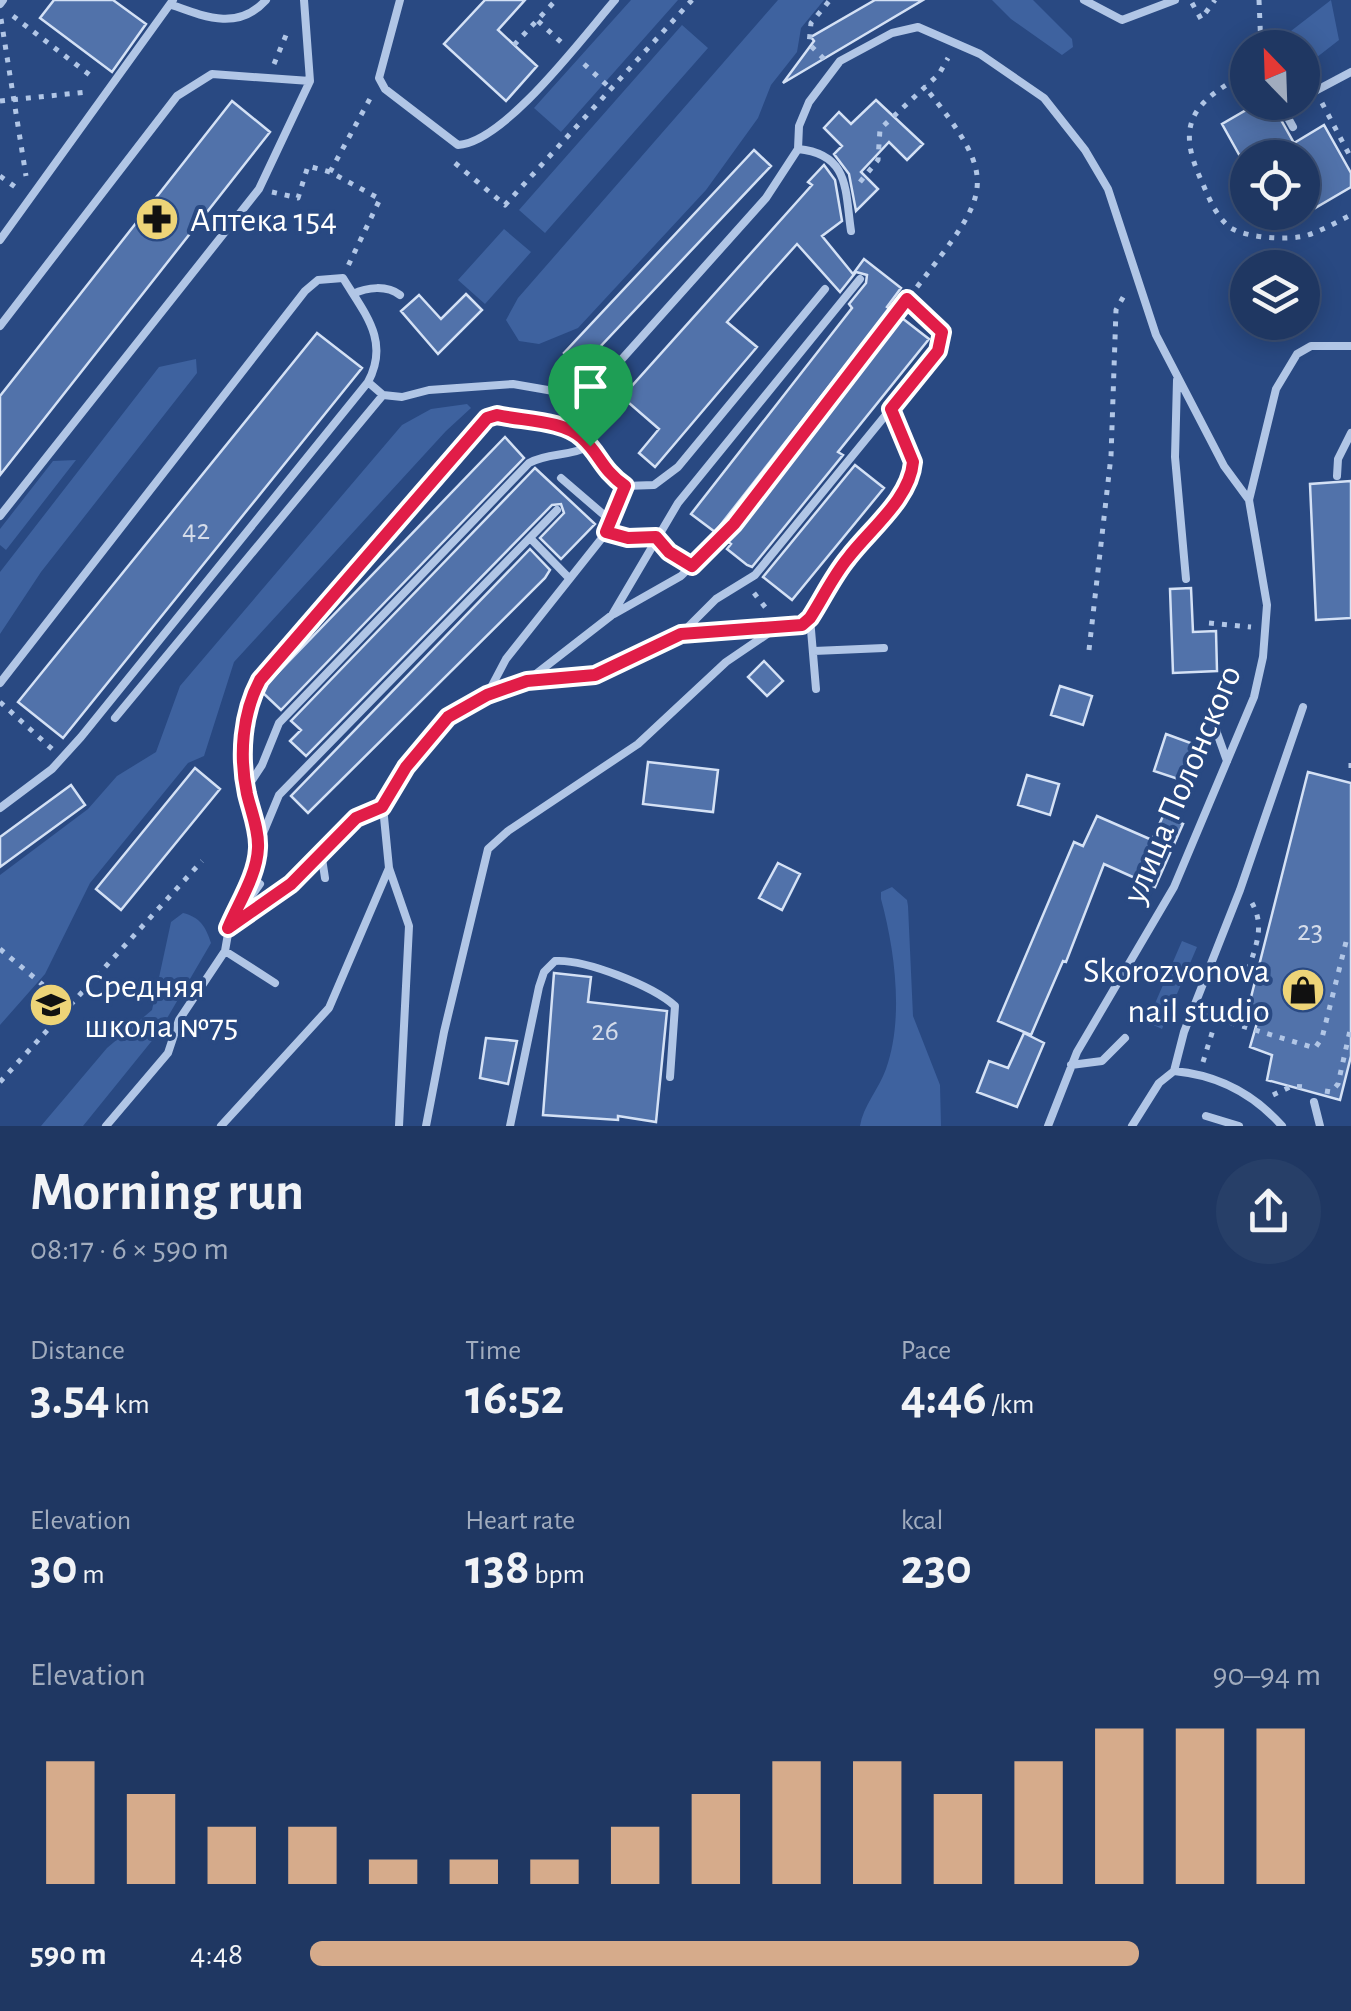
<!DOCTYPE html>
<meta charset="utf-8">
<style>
:root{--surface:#1f3762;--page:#273f68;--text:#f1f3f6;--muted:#a1acbe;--line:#3c5177;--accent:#d6ab8b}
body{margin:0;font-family:"Alegreya Sans",sans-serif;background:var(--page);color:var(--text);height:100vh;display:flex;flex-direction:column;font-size:38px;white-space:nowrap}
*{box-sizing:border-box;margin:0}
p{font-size:32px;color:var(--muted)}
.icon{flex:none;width:55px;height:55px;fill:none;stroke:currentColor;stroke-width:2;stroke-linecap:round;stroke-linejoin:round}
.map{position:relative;height:1126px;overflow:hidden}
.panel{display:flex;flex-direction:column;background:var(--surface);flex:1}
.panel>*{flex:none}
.needle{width:65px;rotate:337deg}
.fabs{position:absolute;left:1230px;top:30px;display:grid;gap:20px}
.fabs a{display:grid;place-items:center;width:90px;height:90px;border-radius:50%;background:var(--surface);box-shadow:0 5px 25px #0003,0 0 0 2px var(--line);font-size:50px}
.pin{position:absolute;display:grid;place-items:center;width:85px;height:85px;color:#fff;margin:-102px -42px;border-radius:50% 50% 50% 0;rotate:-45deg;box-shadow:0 0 10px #0007}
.pin .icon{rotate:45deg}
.round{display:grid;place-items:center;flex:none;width:105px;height:105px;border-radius:52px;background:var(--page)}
.overview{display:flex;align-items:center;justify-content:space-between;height:170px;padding:0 30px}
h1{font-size:55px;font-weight:700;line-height:75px}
.metrics{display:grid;grid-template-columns:repeat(3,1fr);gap:15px;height:170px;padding:10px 30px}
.metrics div{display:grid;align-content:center}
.metrics b{font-size:50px;font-weight:700}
.metrics small{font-size:28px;font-weight:400}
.metrics p{font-size:28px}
.chart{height:280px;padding:20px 30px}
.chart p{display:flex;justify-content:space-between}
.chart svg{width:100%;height:180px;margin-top:10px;stroke:var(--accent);stroke-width:6}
ul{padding:0 30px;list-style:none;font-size:32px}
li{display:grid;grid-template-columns:160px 120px 1fr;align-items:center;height:75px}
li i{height:25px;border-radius:12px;background:var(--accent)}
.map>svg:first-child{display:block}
.green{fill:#3e629f}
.building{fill:#5172aa;stroke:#d4e1f5;stroke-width:2.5}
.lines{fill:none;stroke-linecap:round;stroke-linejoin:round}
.path{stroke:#b1c6e6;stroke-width:5;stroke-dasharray:5 8;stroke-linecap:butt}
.lane{stroke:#b1c6e6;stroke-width:8}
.route-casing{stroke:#fff;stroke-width:20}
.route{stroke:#e11d48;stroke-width:12}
.labels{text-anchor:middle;stroke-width:8;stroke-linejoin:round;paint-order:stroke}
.number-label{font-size:30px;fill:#d4dcea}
.poi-label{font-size:35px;fill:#fff;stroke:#294982;text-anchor:start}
.street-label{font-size:35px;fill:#fff;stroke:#294982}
</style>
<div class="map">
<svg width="1351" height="1126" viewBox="0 0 1351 1126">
<rect width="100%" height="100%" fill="#294982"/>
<path class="green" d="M 631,0 L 678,0 L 561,132 L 534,108 Z
M 778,0 L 824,0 L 801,28 L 797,52 L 771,85 L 758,118 L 706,190 L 578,328 L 539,344 L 519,341 L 506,320 L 518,298 Z
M 992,0 L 1033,0 L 1072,39 L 1073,47 L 1062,55 L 1011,19 Z
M 1331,0 L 1339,40 L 1303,68 L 1302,48 L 1279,47 L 1278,41 Z
M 682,25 L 708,48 L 545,233 L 519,210 Z
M 504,229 L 531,252 L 485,304 L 458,280 Z
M 196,359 L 197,373 L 41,572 L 0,634 L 0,572 L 159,367 Z
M 467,404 L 471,408 L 446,431 L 234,662 L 204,756 L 188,763 L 90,883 L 45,974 L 0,1025 L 0,875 L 88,809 L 117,776 L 156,752 L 180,686 L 402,425 L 431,409 Z
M 76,460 L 6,550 L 0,545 L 0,529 L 53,461 Z
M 892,887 L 907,900 L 908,906 L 913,1016 L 940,1085 L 941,1126 L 860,1126 C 863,1106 879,1089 886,1069 C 904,1019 895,950 881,899 L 881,892 Z
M 183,913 C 200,917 206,927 211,943 L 159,1032 L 83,1126 L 41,1126 L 107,1048 L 152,1010 L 171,922 Z
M 1182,941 L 1197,947 L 1162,1029 L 1147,1022 Z"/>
<path class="building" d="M 54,0 L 113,0 L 146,24 L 112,72 L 40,18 Z
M 485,0 L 525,0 L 498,30 L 537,66 L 506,101 L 444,44 Z
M 875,0 L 923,0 L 783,83 L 814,41 L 811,37 Z
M 876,100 L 923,144 L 907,160 L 889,142 L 861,172 L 878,189 L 856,211 L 849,174 L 834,154 L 842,146 L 824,128 L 839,112 L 851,124 Z
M 232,101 L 270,132 L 0,475 L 0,396 Z
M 1260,102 L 1271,102 L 1294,143 L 1324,125 L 1351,173 L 1351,187 L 1310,211 L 1302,198 L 1302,158 L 1241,158 L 1222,124 Z
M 754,150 L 771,166 L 580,368 L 564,353 Z
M 824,165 L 835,180 L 842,221 L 822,236 L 853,274 L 864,259 L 901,288 L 887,307 L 890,309 L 715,532 L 691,514 L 852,308 L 849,304 L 866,283 L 867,275 L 856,272 L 840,292 L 797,244 L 727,322 L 757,347 L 655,467 L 639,453 L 659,429 L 622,397 L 812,185 L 808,182 Z
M 466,294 L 482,310 L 438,354 L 401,311 L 419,295 L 441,319 Z
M 902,318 L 929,339 L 838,452 L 843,455 L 752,567 L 747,565 L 727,549 L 731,544 L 727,541 Z
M 317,333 L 362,368 L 63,738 L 18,702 Z
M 505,437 L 524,458 L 281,710 L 263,693 L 267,684 Z
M 855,465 L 884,488 L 792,600 L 763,577 Z
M 535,468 L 595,524 L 561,559 L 540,538 L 564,513 L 561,504 L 552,505 L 306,756 L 290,741 L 301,730 L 291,721 Z
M 1351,481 L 1351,618 L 1316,620 L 1310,484 Z
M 530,549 L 550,570 L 545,578 L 308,813 L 291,796 Z
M 1191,588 L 1193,632 L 1216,631 L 1217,671 L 1173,673 L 1170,589 Z
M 764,661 L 783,681 L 767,696 L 748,677 Z
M 1060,686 L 1092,696 L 1083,725 L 1051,715 Z
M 1166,734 L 1196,745 L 1184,781 L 1154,771 Z
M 648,762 L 718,770 L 713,812 L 643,804 Z
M 195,768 L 220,789 L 121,910 L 96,889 Z
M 1308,772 L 1351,783 L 1351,1056 L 1340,1100 L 1267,1080 L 1272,1055 L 1250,1047 L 1259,1016 L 1247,1013 Z
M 1027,775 L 1059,784 L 1050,815 L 1018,805 Z
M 71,785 L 85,805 L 0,867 L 0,837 Z
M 1097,816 L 1152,840 L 1163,816 L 1183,824 L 1155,887 L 1104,864 L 1066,962 L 1063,961 L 1031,1035 L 998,1021 L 1074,842 L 1083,846 Z
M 778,863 L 800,874 L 782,910 L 759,898 Z
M 554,973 L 591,977 L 588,1002 L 667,1011 L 656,1122 L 618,1116 L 618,1120 L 543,1115 Z
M 1024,1033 L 1044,1043 L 1017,1107 L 977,1092 L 989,1061 L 1008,1068 Z
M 486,1038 L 517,1041 L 508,1084 L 480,1078 Z"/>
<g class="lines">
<path class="path" d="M 1259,0 L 1261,48
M 1192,3 L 1201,19 L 1215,0
M 13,16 L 95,79
M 1,19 L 26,176
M 538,21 L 562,43
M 514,45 L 556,0
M 824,59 L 809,44 L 811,23 L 830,0
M 274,64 L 289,28
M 584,64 L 610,88
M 1248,72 C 1194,102 1174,122 1202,182 C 1209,198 1216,217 1231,228 C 1247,238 1290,241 1308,235 C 1323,230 1337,222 1351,215
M 0,101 L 87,92
M 1322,103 L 1351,158
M 455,163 L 505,205 L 692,0
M 330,172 L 372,95
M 0,176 L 18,189
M 860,182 L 878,160 L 880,129 L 939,74 L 948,58
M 272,192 L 298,198 L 308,166 L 330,172 L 380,199 L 348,266
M 917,287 C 990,192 1002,182 924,86
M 916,311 L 934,323 L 942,338
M 898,426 C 909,452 919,468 901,493
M 754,593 L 769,612
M 1209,623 L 1251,627
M 1089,650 L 1111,456 L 1116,310 L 1126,292
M 0,702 L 52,749
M 1351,763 L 1351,774
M 0,949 L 43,985
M 1248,970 C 1256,946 1265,926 1252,903
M 1205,1015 L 1315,1048 L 1322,1038 L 1347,938
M 1203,1062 L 1216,1020
M 0,1082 L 202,861
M 1325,1091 L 1331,1092 L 1338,1084 L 1351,1026
M 1273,1095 L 1292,1086 L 1305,1087"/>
<path class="lane" d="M 400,0 L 379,78 L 385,89 L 458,145 C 505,142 583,37 615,0
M 1084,0 L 1122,20 L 1175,0
M 0,4 L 3,0
M 172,5 C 205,17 238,31 266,0
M 1302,98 L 1351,72
M 1293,127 L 1283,109 L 1295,102
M 798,149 C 850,154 845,191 851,231
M 0,240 L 173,0
M 353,294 C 367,287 387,285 400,295
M 0,326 L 177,96 L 212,74 L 310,81
M 1177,380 L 1175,457 L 1186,579
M 588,397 L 766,198 L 798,149 L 799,126 L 809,102 L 840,61 L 892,33 L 918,27 L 980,54 L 1044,98 L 1085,150 L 1108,189 L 1156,335 L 1224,466 L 1249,500
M 1337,476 L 1338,459 L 1351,433
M 561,478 L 611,521
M 625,486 L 654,485 L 678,467 L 825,289
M 0,516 L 259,189 L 310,81 L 304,0
M 530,538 L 568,577
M 614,614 L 681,576 L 734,524 L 907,299
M 810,618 L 816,689
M 681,634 L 802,625 L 810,618 L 845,561 L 893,504
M 814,651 L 884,648
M 530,681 L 595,675 L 636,656 L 681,634 L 716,599 L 755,575 L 938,351
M 0,683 L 305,291 L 318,280 L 343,278 C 365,314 390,341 368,382
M 1215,706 L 1217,733 L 1227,761
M 115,718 L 383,395
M 247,788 L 262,765 L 279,723 L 529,463 C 549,452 569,457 590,446 L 606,473 L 625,486 L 606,533 L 506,659 L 487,695
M 0,808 L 52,769 L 81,737 L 368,382 L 383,395 L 402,397 L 429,390 L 513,384 L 588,397 L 598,416 L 590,446 L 567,428 L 497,415 L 487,418 L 261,680 C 232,732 245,788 259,843
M 321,852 L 325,878
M 237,916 L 260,884
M 229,928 L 256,867 L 259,843 L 279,795 L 557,510
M 225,951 L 275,983
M 1071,1065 L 1102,1061 L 1125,1038
M 1174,1071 C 1218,1075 1253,1093 1282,1126
M 1314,1102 L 1320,1126
M 1206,1116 L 1239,1126
M 106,1126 L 168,1053 L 179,1020 L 225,951 L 229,928 L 291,884 L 356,818 L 383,807
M 221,1126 L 329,1008 L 389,868
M 399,1126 L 409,926 L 389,868 L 383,807 L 406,767 L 447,717 L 487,695 L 527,681 L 612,615 L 678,503 L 860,279
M 426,1126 L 444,1032 L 488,849 L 508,831 L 638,744 L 726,662 L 779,626
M 510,1126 L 539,987 L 544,972 L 555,961 C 585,959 653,986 675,1006 L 670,1077
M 1048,1126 L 1077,1052 L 1174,887 L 1254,697 L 1263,657 L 1267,605 L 1249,500 L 1276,389 L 1297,354 L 1311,346 L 1351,346
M 1132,1126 L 1159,1083 L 1174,1071 L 1184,1032 L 1240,890 L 1303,707"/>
</g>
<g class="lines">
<g class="route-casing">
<path id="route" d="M 907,299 L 942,332 L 938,351 L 891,409 L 913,462 C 910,499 869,530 848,558 C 833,576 823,598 810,618 L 802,625 L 681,634 L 595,675 L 527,681 L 487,695 L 448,717 L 406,767 L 382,807 L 356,818 L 291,884 L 228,928 C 239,902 257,875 258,848 C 259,830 251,811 247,794 C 239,756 242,714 260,680 L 487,418 L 497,415 C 522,421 563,420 582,438 C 600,454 601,469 625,486 L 606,532 L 628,538 L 656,537 L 669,552 L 692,566 L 734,524 Z"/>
</g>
<use href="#route" class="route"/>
</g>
<defs>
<g id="pharmacy-disc" transform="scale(2.25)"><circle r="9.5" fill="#edd478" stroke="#294982"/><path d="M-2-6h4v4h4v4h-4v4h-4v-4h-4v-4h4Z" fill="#111"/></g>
<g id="shop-disc" transform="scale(2.25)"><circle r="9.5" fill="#edd478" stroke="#294982"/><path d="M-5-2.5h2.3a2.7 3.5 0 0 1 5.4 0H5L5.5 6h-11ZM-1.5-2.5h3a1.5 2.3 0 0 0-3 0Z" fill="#111"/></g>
<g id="school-disc" transform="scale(2.25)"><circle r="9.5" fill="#edd478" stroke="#294982"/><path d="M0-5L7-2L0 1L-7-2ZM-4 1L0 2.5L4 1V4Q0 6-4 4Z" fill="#111"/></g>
</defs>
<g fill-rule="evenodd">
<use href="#pharmacy-disc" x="157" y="219"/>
<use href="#shop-disc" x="1303" y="990"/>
<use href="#school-disc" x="51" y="1005"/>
</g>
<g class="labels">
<g class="number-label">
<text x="196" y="539">42</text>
<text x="1310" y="940">23</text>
<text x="605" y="1040">26</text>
</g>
<g class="poi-label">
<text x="190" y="231">Аптека 154</text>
<text x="1270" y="982" text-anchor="end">Skorozvonova<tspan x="1270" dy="40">nail studio</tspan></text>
<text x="84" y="997">Средняя<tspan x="84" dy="40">школа №75</tspan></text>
</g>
<g class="street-label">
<text transform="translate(1181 784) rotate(-67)" y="12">улица Полонского</text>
</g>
</g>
</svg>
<div class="fabs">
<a><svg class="needle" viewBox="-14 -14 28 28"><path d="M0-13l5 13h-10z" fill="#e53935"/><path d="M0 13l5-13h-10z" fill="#a1acbe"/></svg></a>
<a><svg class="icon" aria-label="locate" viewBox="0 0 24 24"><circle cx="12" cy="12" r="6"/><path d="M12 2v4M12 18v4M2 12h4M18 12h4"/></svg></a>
<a><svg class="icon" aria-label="layers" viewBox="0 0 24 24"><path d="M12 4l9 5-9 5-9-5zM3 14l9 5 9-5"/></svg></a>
</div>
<div class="pin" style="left:590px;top:446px;background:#1e9e55"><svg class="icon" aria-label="arrive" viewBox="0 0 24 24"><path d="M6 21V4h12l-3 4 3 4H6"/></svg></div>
</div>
<section class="panel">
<div class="overview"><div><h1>Morning run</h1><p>08:17 · 6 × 590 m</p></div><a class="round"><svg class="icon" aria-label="share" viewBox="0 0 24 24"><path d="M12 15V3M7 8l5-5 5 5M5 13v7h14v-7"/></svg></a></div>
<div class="metrics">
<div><p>Distance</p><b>3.54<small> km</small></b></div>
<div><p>Time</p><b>16:52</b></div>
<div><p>Pace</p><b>4:46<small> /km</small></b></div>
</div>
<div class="metrics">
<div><p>Elevation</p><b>30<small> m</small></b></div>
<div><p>Heart rate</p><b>138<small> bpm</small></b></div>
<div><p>kcal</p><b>230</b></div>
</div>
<div class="chart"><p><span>Elevation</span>90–94 m</p>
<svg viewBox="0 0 160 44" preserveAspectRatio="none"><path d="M5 44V14M15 44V22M25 44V30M35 44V30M45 44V38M55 44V38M65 44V38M75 44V30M85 44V22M95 44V14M105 44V14M115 44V22M125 44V14M135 44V6M145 44V6M155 44V6"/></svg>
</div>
<ul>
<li><b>590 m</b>4:48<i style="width:82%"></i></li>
</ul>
</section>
